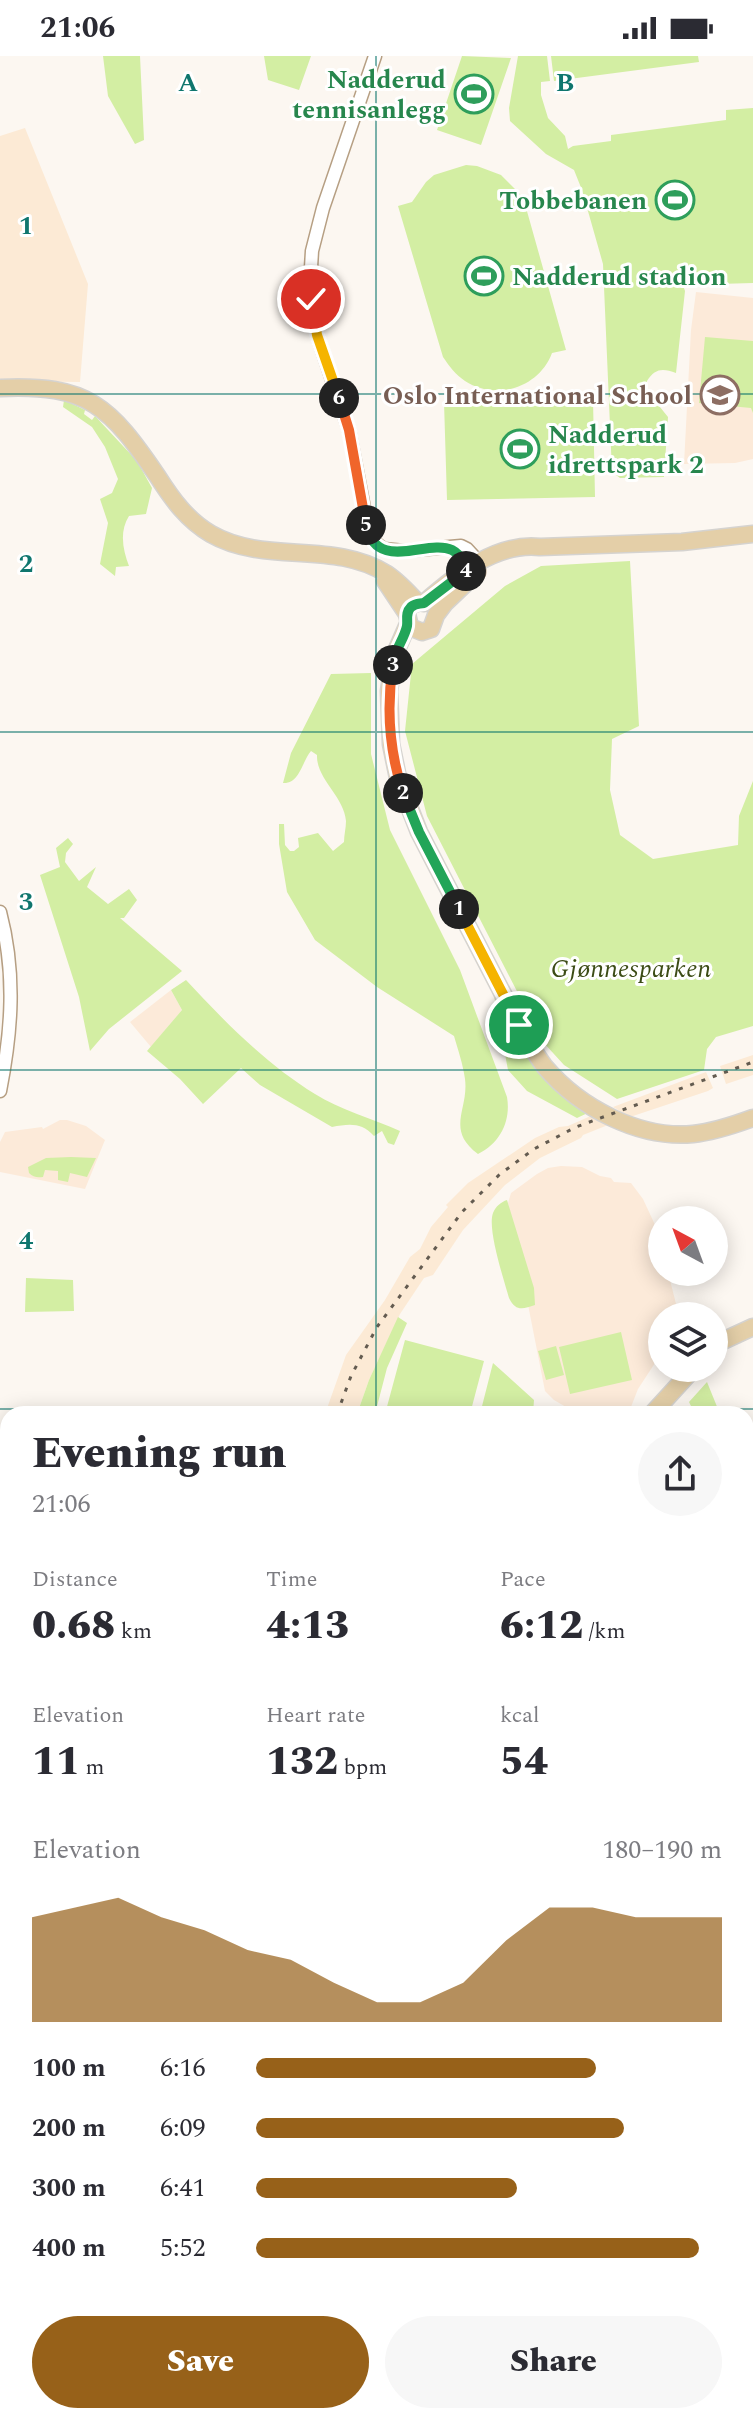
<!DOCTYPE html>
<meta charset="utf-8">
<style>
:root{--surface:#fff;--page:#f7f7f7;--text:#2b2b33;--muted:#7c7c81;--accent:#976119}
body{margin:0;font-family:Spectral,serif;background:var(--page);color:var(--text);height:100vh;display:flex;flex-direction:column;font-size:30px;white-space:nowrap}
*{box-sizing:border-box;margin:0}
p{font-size:26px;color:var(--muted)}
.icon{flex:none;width:44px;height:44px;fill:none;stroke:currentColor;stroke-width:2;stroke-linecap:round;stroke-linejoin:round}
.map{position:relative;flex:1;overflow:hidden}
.sheet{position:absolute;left:0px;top:1350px;width:754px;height:1018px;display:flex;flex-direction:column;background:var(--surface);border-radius:24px 24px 0 0;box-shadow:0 4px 20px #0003}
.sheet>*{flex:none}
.needle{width:52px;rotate:319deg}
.fabs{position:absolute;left:648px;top:1150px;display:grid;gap:16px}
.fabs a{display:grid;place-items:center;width:80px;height:80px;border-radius:50%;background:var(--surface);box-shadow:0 4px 20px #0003;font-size:40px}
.pin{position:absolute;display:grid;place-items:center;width:68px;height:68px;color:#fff;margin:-34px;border:4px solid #fff;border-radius:50%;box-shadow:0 2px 8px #0007}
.km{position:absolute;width:40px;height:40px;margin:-20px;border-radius:50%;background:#222;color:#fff;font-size:22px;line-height:40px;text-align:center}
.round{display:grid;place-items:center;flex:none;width:84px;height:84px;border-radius:42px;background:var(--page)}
.overview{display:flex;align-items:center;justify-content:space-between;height:136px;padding:0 32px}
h1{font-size:44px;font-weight:800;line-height:60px}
.metrics{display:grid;grid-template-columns:repeat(3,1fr);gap:12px;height:136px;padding:8px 32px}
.metrics div{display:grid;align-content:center}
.metrics b{font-size:40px;font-weight:800}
.metrics small{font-size:22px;font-weight:400}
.metrics p{font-size:22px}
.chart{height:224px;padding:16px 32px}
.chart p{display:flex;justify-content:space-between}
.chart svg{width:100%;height:144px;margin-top:8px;fill:var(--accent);opacity:.7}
.primary-button{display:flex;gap:16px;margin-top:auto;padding:16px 32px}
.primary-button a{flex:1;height:92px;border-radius:48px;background:var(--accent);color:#fff;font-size:32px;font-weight:800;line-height:92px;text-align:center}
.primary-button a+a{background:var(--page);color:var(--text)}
ul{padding:0 32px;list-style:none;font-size:26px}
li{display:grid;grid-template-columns:128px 96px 1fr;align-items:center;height:60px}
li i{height:20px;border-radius:10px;background:var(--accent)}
.status{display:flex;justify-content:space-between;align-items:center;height:56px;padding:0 40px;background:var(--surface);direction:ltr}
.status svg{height:22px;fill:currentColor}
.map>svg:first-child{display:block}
.built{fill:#fcead5}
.education{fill:#fcead9}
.green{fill:#d3eea3}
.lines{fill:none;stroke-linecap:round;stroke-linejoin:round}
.river{stroke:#38a8bf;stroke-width:16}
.minor-casing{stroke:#b69f83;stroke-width:15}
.major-casing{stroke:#d5d3d0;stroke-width:19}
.minor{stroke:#fff;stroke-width:12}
.major{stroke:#e4cfa8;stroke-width:16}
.rail{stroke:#635b50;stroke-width:3;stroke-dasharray:4 8;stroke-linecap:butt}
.split-1-casing{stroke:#fff;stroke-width:16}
.split-2-casing{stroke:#fff;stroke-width:16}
.split-3-casing{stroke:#fff;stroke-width:16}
.split-4-casing{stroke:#fff;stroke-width:16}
.split-5-casing{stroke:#fff;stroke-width:16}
.split-6-casing{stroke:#fff;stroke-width:16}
.split-7-casing{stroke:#fff;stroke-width:16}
.split-1{stroke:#f5b400;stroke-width:10}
.split-2{stroke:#22a559;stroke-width:10}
.split-3{stroke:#f0652b;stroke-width:10}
.split-4{stroke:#22a559;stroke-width:10}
.split-5{stroke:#22a559;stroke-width:10}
.split-6{stroke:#f0652b;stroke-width:10}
.split-7{stroke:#f5b400;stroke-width:10}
.grid{fill:none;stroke:#0f766e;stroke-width:2;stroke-opacity:0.55}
.labels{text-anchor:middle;stroke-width:6;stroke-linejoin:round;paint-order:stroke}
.leisure-label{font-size:26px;font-weight:bold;fill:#27864d;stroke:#fff;text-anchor:end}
.education-label{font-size:26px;font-weight:bold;fill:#785e54;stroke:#fff;text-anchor:end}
.park-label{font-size:26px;font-style:italic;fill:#3c4c16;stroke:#fff}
.grid-label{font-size:26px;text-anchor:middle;font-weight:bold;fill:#0f766e;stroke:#fff;stroke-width:6;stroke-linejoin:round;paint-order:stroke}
</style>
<div class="status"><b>21:06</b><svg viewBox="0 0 49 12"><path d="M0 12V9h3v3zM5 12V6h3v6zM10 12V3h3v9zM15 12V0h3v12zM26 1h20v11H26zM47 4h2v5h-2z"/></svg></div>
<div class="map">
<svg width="753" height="2367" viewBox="0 0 753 2367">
<rect width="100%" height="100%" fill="#fcf7f1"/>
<path class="built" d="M 25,72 L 88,228 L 80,326 L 0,325 L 0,80 Z
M 753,999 L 753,1019 L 726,1028 L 720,1010 Z
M 706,1016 L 713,1032 L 708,1035 L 630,1061 L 613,1051 Z
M 593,1059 L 608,1069 L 583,1079 L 581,1082 L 540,1102 L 505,1129 L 463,1174 L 433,1219 L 424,1222 L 400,1258 L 369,1324 L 357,1358 L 325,1358 L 346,1299 L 385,1244 L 410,1201 L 420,1193 L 431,1171 L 448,1151 L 446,1149 L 468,1127 L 535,1082 L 559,1071 L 568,1070 Z"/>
<path class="education" d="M 696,236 L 753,242 L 753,403 L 735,407 L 684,408 L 691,274 Z
M 171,934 L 182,954 L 151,991 L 130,966 Z
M 60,1064 L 67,1064 L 86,1070 L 105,1084 L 85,1133 L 0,1116 L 0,1086 L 5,1076 L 42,1071 L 43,1073 Z
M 561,1110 L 582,1111 L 600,1120 L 611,1122 L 614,1126 L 631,1127 L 643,1143 L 656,1171 L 662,1195 L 662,1216 L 668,1216 L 679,1260 L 662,1260 L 662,1301 L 655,1307 L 638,1333 L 629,1356 L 578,1358 L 554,1344 L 545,1335 L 508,1147 L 511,1137 L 537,1118 L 548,1112 Z"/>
<path class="green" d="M 103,0 L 140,0 L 144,84 L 135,88 L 108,40 Z
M 264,0 L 311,0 L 299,34 L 268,24 Z
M 462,0 L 511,2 L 481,89 L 437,74 Z
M 518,0 L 547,0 L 550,25 L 541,26 L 541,39 L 548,62 L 565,80 L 568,93 L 573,90 L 611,85 L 611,79 L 726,64 L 726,54 L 753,52 L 753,227 L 683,229 L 685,235 L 676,317 C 663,312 655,312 647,325 L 647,335 L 668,361 L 664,421 L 620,422 L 612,416 L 603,208 L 582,134 L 574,114 L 546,98 L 510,65 L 509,52 Z
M 551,0 L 698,0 L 699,6 L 554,25 Z
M 466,109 L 477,110 L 501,119 L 523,141 L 566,294 L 552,297 C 539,332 496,345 465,325 C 456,319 449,310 443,301 L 398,150 L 412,146 L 426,126 L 434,119 Z
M 705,281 L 753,285 L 753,357 L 751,352 L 699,347 Z
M 593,343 L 595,441 L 447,444 L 444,346 Z
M 64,344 L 85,354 L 84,358 L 92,364 L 95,360 L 137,405 L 152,432 L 146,458 L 129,460 C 119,476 123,494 129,510 L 116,511 L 115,520 L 100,508 L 108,467 L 100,443 L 112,437 L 118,423 L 105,391 L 92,371 L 63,351 Z
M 630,505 L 639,670 L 612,683 L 610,734 L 620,779 L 653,803 L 738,789 L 739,760 L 753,725 L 753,970 L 716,981 L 707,993 L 704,1014 L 617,1043 L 564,1009 L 543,986 L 427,760 L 405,675 L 412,608 L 505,530 L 541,510 Z
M 371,617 L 371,698 L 390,774 L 460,914 L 507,1041 C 511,1064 501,1087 478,1098 C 445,1073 469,1054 465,1023 C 463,1008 458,994 454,980 L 377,931 L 315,884 L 287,836 L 279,788 L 279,768 L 284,768 L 285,789 L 290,795 L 294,795 L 299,791 L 298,782 L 318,777 L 333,795 L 344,786 C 344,779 346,772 346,765 C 344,740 316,723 317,699 L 311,695 C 302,705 300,728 283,727 L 291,697 L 331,618 Z
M 68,782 L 73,788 L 66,797 L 65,806 L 79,825 L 96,811 L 87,831 L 108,848 L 129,833 L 137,844 L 124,862 L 120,862 L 182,915 L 109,973 L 90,995 L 79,941 L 40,819 L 60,811 L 56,792 Z
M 186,924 C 224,965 266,1008 315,1038 C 339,1053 373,1063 400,1075 L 394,1089 L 388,1087 L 382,1075 L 374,1080 C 361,1066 349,1068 332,1071 L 260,1029 L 241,1012 L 203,1048 L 180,1023 L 147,995 L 182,954 L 171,934 Z
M 492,929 L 522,988 L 592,1055 L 577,1062 L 527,1035 L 508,1014 Z
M 71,1101 L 96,1102 L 87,1121 L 70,1117 L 68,1126 L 58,1124 L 58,1115 L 45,1114 L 43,1121 C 37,1122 33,1121 29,1117 L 28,1111 L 46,1102 Z
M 507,1144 L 534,1232 L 535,1249 C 523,1253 516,1256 509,1242 C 504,1224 487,1173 493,1157 C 496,1150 501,1146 507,1144 Z
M 26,1222 L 73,1224 L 74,1255 L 25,1256 Z
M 398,1261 L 407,1267 L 387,1312 L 375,1358 L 357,1358 L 369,1324 Z
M 621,1276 L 632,1324 L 570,1338 L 559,1291 Z
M 405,1284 L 484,1305 L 470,1358 L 385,1358 Z
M 556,1290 L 564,1319 L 546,1324 L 538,1295 Z
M 493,1307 L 534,1344 L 533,1358 L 480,1358 Z
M 707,1326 L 720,1358 L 695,1358 L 689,1346 Z
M 746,1401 L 750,1413 L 753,1414 L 753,1471 L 746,1467 Z
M 746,1479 L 753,1482 L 753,1630 L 748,1631 L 746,1643 Z
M 746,1646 L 753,1650 L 753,1980 L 749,1971 L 746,1933 Z
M 0,2057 L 8,2059 L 8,2273 L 4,2265 L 0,2242 Z
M 229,2360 L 341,2360 L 341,2367 L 226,2367 Z"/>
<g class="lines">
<path class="river" d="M 0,2083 L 8,2085
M 326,2367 L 326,2360"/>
<g class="minor-casing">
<path id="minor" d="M 375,0 L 323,152 L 312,195 L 310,228 L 317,279 L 349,374 L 370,483 L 384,493 L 404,495 L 461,490 L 467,493 L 479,506 L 479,517 C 466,511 461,499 449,492
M 0,856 C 16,917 12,974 0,1035"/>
</g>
<g class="major-casing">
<path id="major" d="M 0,332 C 88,328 110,350 158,421 C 172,443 187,464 211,478 C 265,509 334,484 387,518 C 399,526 408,536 418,547
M 385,525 L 407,558 L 410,571 L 422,576 L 431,573 L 436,559 L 445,547 L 466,527
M 424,547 C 456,519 496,486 540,491 L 682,486 L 753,478
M 408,568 L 394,600 L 389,635 L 391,688 L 398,722 L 419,776 L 519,969 C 527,983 535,998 545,1011 C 580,1052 639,1083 693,1078 C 714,1076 734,1069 753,1062
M 714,1289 L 753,1271
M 652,1358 L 694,1312
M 0,1851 L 8,1854
M 0,2334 L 8,2327
M 474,2360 L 480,2367"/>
</g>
<use href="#minor" class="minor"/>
<use href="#major" class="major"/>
<path class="rail" d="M 337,1358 L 351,1320 L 377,1271 L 462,1156 L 499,1119 L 534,1093 L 576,1071 L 753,1006
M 0,1845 L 8,1841"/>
</g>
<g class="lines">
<g class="split-1-casing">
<path id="split-1" d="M 459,853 L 519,969"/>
</g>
<g class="split-2-casing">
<path id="split-2" d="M 403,737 L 419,776 L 459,853"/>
</g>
<g class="split-3-casing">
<path id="split-3" d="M 393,609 C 386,653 389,694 403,737"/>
</g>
<g class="split-4-casing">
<path id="split-4" d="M 393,609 C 394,594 404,584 407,570 C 408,563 405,557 411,551 C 416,547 418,548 424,547 L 466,515"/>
</g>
<g class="split-5-casing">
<path id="split-5" d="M 366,469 C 377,518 427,482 452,494 C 460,498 464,506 469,513 L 466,515"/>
</g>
<g class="split-6-casing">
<path id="split-6" d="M 339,342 L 349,374 L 366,469"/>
</g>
<g class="split-7-casing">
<path id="split-7" d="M 311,243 L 317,279 L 339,342"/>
</g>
<use href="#split-1" class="split-1"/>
<use href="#split-2" class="split-2"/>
<use href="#split-3" class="split-3"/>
<use href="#split-4" class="split-4"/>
<use href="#split-5" class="split-5"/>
<use href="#split-6" class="split-6"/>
<use href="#split-7" class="split-7"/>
</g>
<path class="grid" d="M 376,0 L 376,1358M 0,338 L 753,338M 0,676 L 753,676M 0,1014 L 753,1014M 0,1353 L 753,1353M 0,1691 L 8,1691M 746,1691 L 753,1691M 0,2029 L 8,2029M 746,2029 L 753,2029M 376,2360 L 376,2367"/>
<defs>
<g id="stadium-ring" transform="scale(2)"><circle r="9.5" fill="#fff" stroke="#2e9e5b" stroke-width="1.5"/><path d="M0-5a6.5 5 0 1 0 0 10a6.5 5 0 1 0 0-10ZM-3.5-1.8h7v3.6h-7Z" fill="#2e9e5b"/></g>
<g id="school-ring" transform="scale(2)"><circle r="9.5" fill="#fff" stroke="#8d6e63" stroke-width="1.5"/><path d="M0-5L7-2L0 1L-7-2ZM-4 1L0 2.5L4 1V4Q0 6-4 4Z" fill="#8d6e63"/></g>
</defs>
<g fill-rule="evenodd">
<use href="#stadium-ring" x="474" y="38"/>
<use href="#stadium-ring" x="675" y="144"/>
<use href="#stadium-ring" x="484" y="220"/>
<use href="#school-ring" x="720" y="339"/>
<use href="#stadium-ring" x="520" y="393"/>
</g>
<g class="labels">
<g class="leisure-label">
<text x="446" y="32">Nadderud<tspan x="446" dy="30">tennisanlegg</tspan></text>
<text x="647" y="153">Tobbebanen</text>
<text x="512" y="229" text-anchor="start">Nadderud stadion</text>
<text x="548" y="387" text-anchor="start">Nadderud<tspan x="548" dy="30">idrettspark 2</tspan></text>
</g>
<g class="education-label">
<text x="692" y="348">Oslo International School</text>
</g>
<g class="park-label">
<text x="631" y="921">Gjønnesparken</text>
</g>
</g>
<g class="grid-label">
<text x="188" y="35">A</text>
<text x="565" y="35">B</text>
<text x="26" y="178">1</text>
<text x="26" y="516">2</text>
<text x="26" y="854">3</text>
<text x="26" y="1193">4</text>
</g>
</svg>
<div class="fabs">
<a><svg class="needle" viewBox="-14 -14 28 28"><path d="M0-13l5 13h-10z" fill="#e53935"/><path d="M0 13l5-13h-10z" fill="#7c7c81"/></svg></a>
<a><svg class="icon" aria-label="layers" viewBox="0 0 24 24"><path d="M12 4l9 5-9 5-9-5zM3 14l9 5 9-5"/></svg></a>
</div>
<div class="pin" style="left:519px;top:969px;background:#1e9e55"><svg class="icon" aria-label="arrive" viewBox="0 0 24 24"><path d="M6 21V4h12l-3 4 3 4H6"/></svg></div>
<div class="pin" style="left:311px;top:243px;background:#d93025"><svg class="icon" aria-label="check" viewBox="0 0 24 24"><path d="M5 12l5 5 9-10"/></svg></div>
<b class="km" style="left:459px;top:853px">1</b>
<b class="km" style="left:403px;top:737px">2</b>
<b class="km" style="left:393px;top:609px">3</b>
<b class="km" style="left:466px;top:515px">4</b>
<b class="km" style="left:366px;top:469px">5</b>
<b class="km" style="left:339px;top:342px">6</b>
<section class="sheet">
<div class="overview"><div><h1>Evening run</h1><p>21:06</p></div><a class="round"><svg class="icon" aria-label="share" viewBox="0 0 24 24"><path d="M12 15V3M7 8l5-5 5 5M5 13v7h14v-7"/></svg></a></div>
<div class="metrics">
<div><p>Distance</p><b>0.68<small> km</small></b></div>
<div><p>Time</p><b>4:13</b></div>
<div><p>Pace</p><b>6:12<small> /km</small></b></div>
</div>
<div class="metrics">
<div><p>Elevation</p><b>11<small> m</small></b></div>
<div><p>Heart rate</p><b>132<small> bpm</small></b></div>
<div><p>kcal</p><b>54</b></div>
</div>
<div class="chart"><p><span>Elevation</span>180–190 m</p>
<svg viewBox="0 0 160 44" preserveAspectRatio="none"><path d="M0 44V12L10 9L20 6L30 12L40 16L50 22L60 25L70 32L80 38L90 38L100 32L110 19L120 9L130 9L140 12L150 12L160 12V44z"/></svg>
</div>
<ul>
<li><b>100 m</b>6:16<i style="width:73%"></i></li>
<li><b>200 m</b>6:09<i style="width:79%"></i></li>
<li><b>300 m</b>6:41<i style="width:56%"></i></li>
<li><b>400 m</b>5:52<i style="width:95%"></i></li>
</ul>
<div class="primary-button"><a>Save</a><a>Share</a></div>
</section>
</div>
